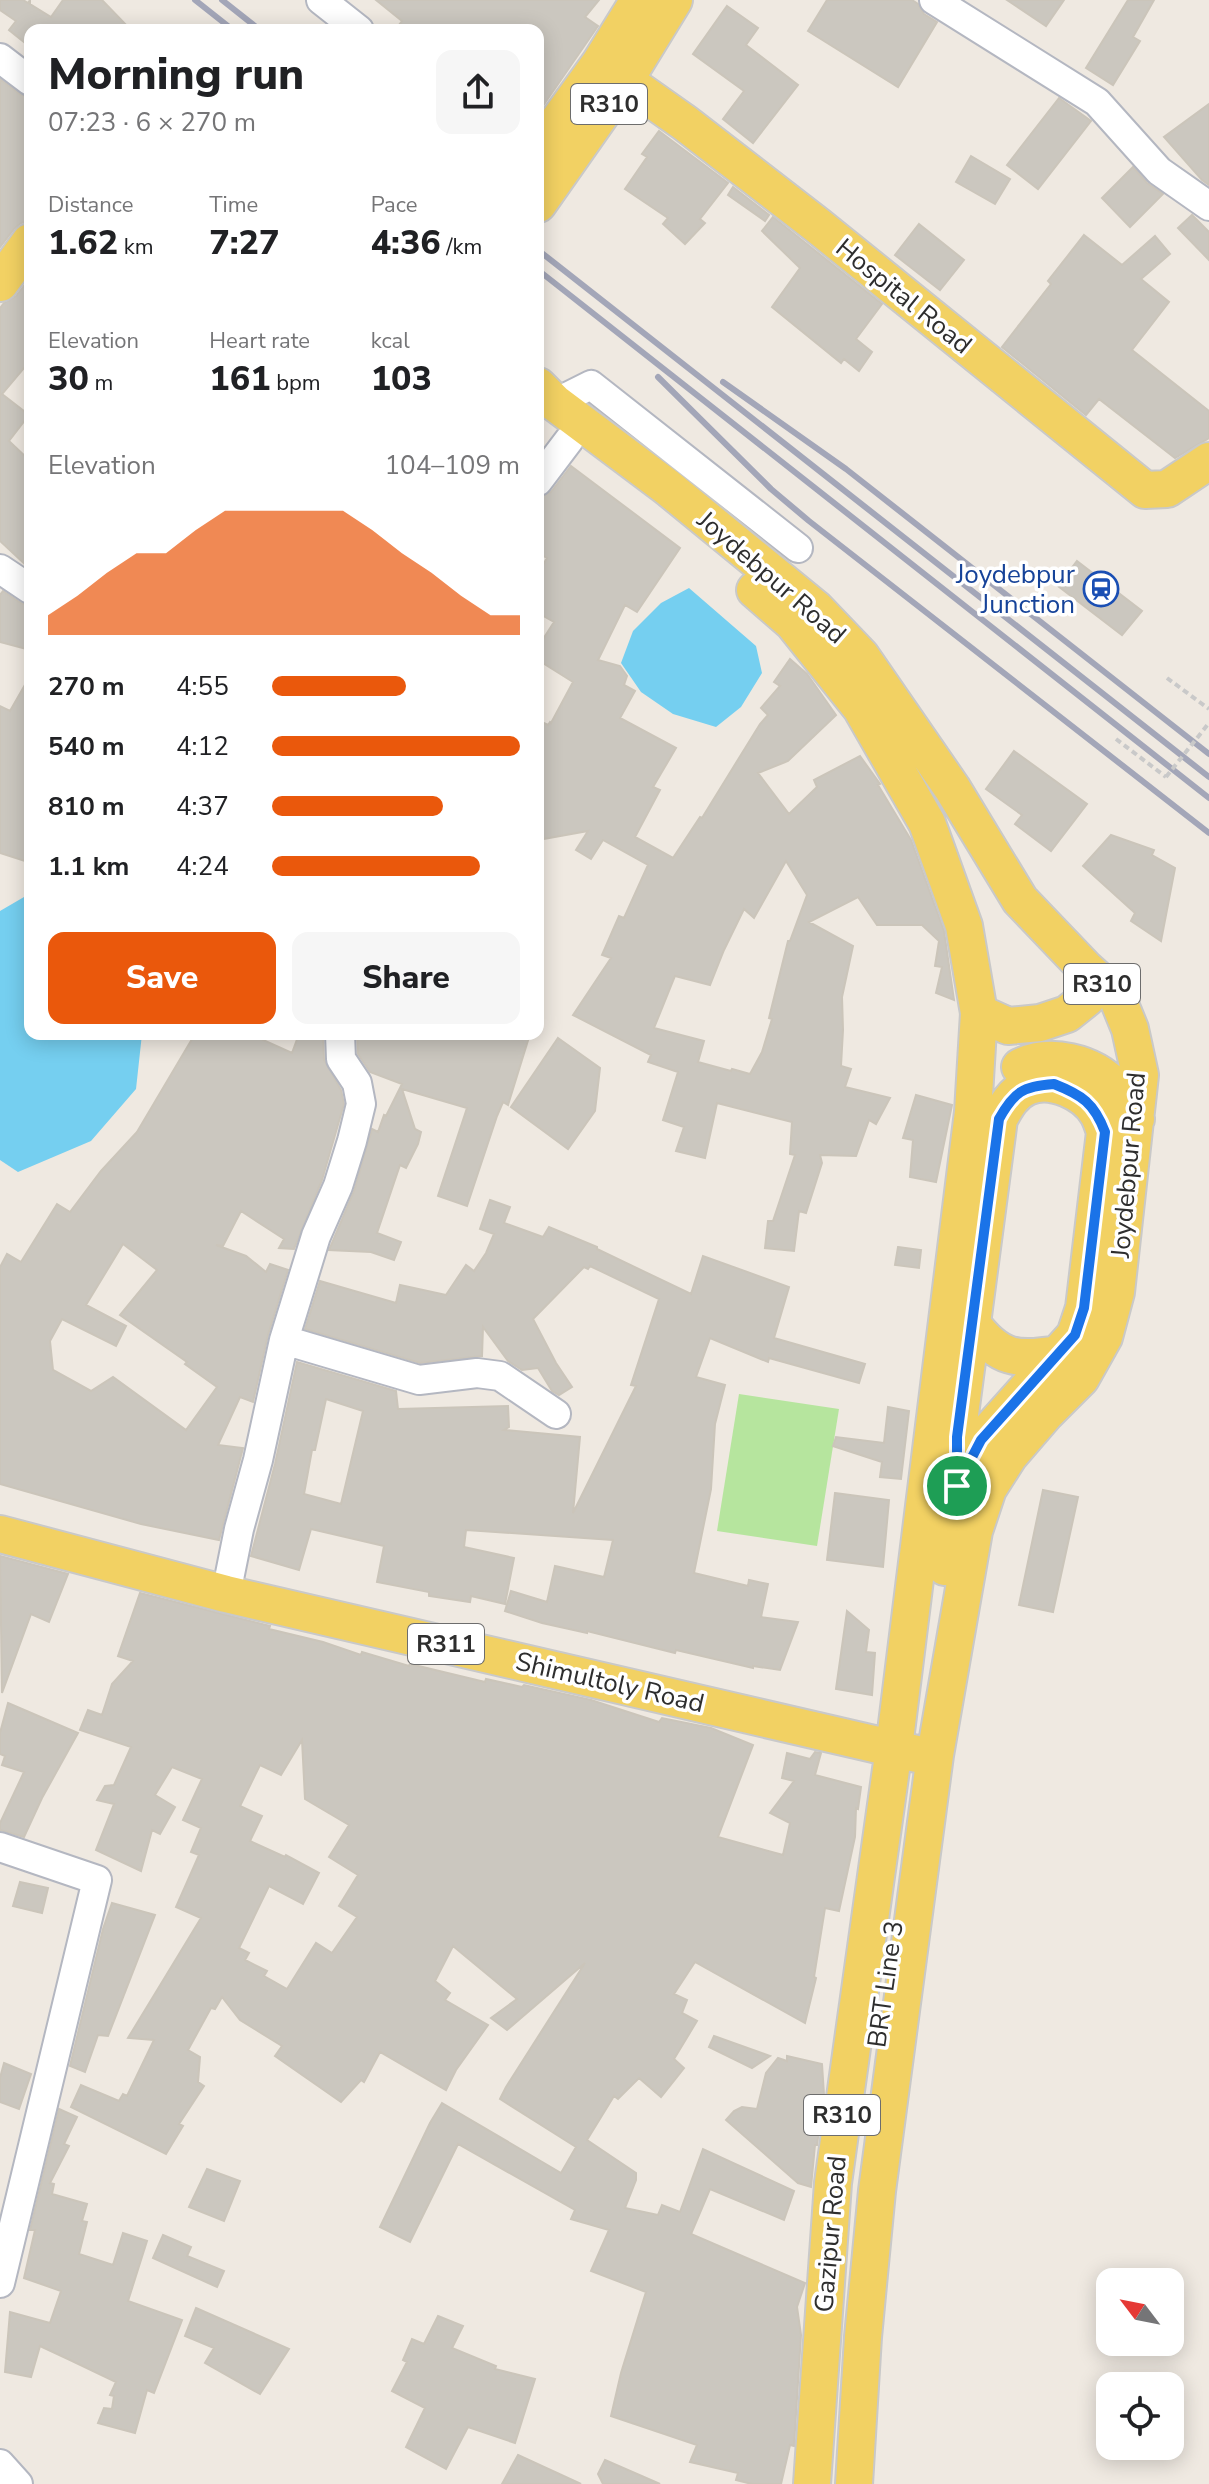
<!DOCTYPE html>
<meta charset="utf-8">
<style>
:root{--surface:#fff;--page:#f6f6f6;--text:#202124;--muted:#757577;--accent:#ea580c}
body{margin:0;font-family:"Nunito Sans",sans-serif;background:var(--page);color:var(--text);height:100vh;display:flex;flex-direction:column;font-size:30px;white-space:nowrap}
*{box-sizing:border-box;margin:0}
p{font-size:26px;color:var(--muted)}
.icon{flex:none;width:44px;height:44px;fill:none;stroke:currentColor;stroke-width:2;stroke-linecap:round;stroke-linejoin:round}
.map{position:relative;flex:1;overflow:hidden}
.drawer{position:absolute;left:24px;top:24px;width:520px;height:1016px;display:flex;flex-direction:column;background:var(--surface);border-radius:16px;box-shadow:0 4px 20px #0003}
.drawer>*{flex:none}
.needle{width:52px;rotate:302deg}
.controls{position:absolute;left:1096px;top:2268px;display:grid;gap:16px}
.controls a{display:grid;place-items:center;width:88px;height:88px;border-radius:16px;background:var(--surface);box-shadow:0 4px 20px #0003;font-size:40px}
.pin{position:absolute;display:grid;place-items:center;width:68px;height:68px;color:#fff;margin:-34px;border:4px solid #fff;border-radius:50%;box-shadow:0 2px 8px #0007}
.round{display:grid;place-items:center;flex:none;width:84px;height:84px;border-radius:16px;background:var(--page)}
.headline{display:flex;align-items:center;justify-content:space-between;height:136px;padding:0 24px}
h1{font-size:44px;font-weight:800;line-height:60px}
.metrics{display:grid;grid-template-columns:repeat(3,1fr);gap:12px;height:136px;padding:8px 24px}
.metrics div{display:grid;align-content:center}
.metrics b{font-size:34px;font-weight:800}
.metrics small{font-size:22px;font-weight:400}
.metrics p{font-size:22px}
.chart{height:224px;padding:16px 24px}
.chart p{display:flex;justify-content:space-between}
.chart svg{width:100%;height:144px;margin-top:8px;fill:var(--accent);opacity:.7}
.cta{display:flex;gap:16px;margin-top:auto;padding:16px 24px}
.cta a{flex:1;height:92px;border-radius:16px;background:var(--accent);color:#fff;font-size:32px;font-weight:800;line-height:92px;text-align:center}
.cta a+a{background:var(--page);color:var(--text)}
ul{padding:0 24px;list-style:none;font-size:26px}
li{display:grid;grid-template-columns:128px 96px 1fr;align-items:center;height:60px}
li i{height:20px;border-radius:10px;background:var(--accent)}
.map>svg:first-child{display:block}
.green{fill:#b6e59e}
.water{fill:#75cff0}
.building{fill:#cbc7bf;stroke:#cbc5ba;stroke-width:2;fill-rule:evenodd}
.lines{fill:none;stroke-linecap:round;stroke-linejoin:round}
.minor-casing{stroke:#b4b7c1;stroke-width:32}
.major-casing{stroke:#c9c9c9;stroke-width:40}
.path{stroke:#c9c9c9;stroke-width:4;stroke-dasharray:6 4;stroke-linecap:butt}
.minor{stroke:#fff;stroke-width:28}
.major{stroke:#f2d163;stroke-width:36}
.rail{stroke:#a3a6b8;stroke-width:6}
.path-bridge{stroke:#c9c9c9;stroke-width:4;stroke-dasharray:6 4;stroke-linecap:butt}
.route-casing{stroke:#fff;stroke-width:16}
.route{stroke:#1a73e8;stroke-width:10}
.labels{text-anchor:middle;stroke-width:7;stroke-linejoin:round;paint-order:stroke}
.shield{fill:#fff;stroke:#6d6d6d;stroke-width:2}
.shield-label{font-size:24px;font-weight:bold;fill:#2e2e2e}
.street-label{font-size:26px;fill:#2e2e2e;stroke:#fff}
.transit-label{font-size:26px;fill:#164399;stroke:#fff;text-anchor:end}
</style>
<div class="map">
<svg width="1209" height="2484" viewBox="0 0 1209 2484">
<rect width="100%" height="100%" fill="#efe9e1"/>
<path class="green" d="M 739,1394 L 839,1409 L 817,1546 L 717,1531 Z"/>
<path class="water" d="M 689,588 L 756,646 L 762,673 L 741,707 L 716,727 L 673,714 L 641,692 L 621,663 L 633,631 L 661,603 Z
M 24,897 L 30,898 L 30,1034 L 142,1034 L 136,1089 L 91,1141 L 18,1172 L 0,1160 L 0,911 Z"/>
<path class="building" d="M 0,0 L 23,0 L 28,3 L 30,0 L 30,4 L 51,17 L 63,0 L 102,0 L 131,30 L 30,30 L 30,47 L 9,30 L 16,21 L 0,10 Z
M 376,0 L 599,0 L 585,17 L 598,26 L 538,113 L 538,30 L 395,30 L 402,21 Z
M 827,0 L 912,0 L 918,4 L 924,14 L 937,22 L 898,87 L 808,31 Z
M 1007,0 L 1064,0 L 1046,26 Z
M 1128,0 L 1154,0 L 1133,37 L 1140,41 L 1113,85 L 1086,68 Z
M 727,6 L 758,28 L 746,45 L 798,85 L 753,143 L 723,119 L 744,91 L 693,54 Z
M 0,79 L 20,94 L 30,98 L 30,221 L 21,223 L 14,229 L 0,247 Z
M 1059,98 L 1091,121 L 1038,189 L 1007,165 Z
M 1209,104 L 1209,185 L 1202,180 L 1164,137 Z
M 659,131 L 728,183 L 700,219 L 705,223 L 685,244 L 663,224 L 668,218 L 625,189 L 647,157 L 642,154 Z
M 971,156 L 1010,179 L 995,204 L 956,182 Z
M 1133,167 L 1147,183 L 1163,194 L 1130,227 L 1102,198 Z
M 733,187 L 769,215 L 765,221 L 728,195 Z
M 1192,215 L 1209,232 L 1209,260 L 1178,228 Z
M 773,217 L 882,304 L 856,339 L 872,352 L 859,371 L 844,359 L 841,363 L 772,307 L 800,268 L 762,231 Z
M 919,224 L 964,260 L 940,290 L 895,255 Z
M 1084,235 L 1122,265 L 1155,236 L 1170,254 L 1141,279 L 1169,302 L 1132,350 L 1209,411 L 1209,438 L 1175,458 L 1099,399 L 1086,415 L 1002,347 L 1051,284 L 1048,281 Z
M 30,278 L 30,361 L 2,394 L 29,415 L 9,441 L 30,461 L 30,569 L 0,541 L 0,308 L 4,303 L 16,296 Z
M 571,466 L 680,548 L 637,612 L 625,605 L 598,660 L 620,666 L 627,676 L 624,685 L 635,691 L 620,718 L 676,748 L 653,787 L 660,790 L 635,837 L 673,858 L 700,817 L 702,818 L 760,724 L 768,715 L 761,708 L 780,686 L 774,682 L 790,659 L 807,674 L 836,715 L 788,761 L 758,773 L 789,814 L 817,787 L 814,780 L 860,756 L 880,784 L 878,785 L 911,840 L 944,931 L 954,1000 L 936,993 L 942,967 L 935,966 L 939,941 L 922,925 L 877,925 L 858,897 L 809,922 L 853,946 L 842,997 L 843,1030 L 841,1066 L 851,1069 L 845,1087 L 890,1098 L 876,1124 L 869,1120 L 856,1156 L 820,1155 L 822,1163 L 806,1213 L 799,1211 L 794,1251 L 765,1248 L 768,1221 L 773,1221 L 795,1155 L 790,1154 L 792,1122 L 717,1103 L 705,1158 L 676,1151 L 684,1127 L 663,1120 L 678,1072 L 648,1062 L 651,1055 L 573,1015 L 611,958 L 602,955 L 619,916 L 624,918 L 648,865 L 603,840 L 591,859 L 576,850 L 588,831 L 538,840 L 538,720 L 548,725 L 550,722 L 551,723 L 573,682 L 538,660 L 538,647 L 554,622 L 538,613 L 538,573 L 547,558 L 538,553 L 538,498 L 551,492 ZM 786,861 L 807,895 L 790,941 L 788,941 L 769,1018 L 772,1019 L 762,1052 L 750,1074 L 732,1069 L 731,1071 L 698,1062 L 704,1041 L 654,1028 L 675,976 L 710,985 L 724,950 L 744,909 L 754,918 Z
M 1077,561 L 1142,611 L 1122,635 L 1058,586 Z
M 3,591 L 21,603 L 30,606 L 30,650 L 0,642 L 0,595 Z
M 30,676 L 30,846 L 25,861 L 0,853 L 0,706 L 10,711 Z
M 1014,751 L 1087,804 L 1051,851 L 1015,824 L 1022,815 L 986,789 Z
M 1111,835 L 1154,850 L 1152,855 L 1175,868 L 1161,941 L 1131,921 L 1135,913 L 1083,866 Z
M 195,1034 L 250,1034 L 292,1053 L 299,1034 L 323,1034 L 324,1060 L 341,1090 L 344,1104 L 322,1180 L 294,1249 L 279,1248 L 284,1239 L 241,1211 L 223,1246 L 216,1245 L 246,1256 L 266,1272 L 270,1264 L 288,1270 L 268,1335 L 253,1402 L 240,1397 L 218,1445 L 243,1448 L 219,1540 L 141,1524 L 0,1484 L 0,1267 L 7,1254 L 21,1262 L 57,1204 L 70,1212 L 101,1171 L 137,1132 ZM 123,1244 L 157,1270 L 120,1315 L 187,1362 L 185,1364 L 217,1387 L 186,1430 L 113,1377 L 91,1391 L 53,1370 L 50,1341 L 62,1319 L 116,1346 L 126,1326 L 86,1305 Z
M 357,1034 L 530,1034 L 508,1105 L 503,1102 L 497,1116 L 467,1206 L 438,1196 L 467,1108 L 402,1089 L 415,1129 L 421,1132 L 418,1144 L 406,1168 L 400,1165 L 377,1233 L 401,1242 L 394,1260 L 371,1252 L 329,1250 L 354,1191 L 372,1129 L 378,1132 L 384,1115 L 386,1116 L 402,1084 L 370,1072 L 358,1054 Z
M 558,1038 L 600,1068 L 595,1111 L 568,1149 L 511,1107 Z
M 916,1095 L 952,1105 L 936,1182 L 910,1177 L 913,1140 L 903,1138 Z
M 490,1200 L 510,1207 L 504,1223 L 543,1237 L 549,1227 L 597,1247 L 597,1249 L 691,1294 L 703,1256 L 789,1287 L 774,1338 L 865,1364 L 859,1383 L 769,1358 L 768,1362 L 710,1338 L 696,1377 L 725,1385 L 715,1424 L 711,1489 L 694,1573 L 748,1586 L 749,1580 L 768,1584 L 761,1617 L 798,1622 L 780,1670 L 753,1666 L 753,1668 L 676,1650 L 675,1653 L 587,1631 L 587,1633 L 542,1623 L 505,1611 L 511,1591 L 547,1602 L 555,1566 L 604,1577 L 613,1540 L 466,1530 L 464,1547 L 514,1558 L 505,1604 L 471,1596 L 470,1602 L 429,1596 L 429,1592 L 377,1582 L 384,1546 L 311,1529 L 299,1570 L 251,1556 L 275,1464 L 297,1362 L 396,1391 L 398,1409 L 508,1406 L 509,1427 L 504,1430 L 580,1437 L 573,1513 L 636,1386 L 631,1385 L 659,1299 L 590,1266 L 588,1269 L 584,1267 L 533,1319 L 556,1363 L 572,1387 L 559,1395 L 552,1391 L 538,1368 L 522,1370 L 508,1361 L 483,1327 L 482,1356 L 420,1363 L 305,1329 L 320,1281 L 396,1303 L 400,1285 L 446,1295 L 466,1265 L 474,1271 L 486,1253 L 494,1234 L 480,1229 ZM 326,1399 L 363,1411 L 341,1504 L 304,1494 L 312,1450 L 315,1450 Z
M 898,1247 L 921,1250 L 919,1268 L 895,1265 Z
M 888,1407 L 909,1411 L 901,1479 L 880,1477 L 882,1462 L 833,1446 L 836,1437 L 884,1443 Z
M 1043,1490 L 1078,1497 L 1053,1612 L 1019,1605 Z
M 835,1493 L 889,1500 L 883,1567 L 827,1560 Z
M 0,1556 L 68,1574 L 49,1622 L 31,1614 L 2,1693 Z
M 140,1593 L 270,1626 L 269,1629 L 323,1642 L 361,1655 L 362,1652 L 409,1666 L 410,1664 L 485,1682 L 486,1679 L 522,1687 L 524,1685 L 591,1700 L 659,1722 L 662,1718 L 711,1728 L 753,1745 L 718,1837 L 783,1855 L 790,1823 L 770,1813 L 794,1781 L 782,1778 L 787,1753 L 810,1759 L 815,1752 L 821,1753 L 815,1775 L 861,1787 L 858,1809 L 856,1808 L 855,1837 L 839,1911 L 825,1908 L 814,1977 L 816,1978 L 805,2023 L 695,1962 L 674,1994 L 687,2000 L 682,2013 L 697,2021 L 674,2059 L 684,2068 L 661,2097 L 639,2078 L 618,2099 L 614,2096 L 587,2140 L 636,2173 L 636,2180 L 625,2208 L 658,2215 L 662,2205 L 680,2212 L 703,2149 L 794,2191 L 784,2220 L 710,2189 L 691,2234 L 805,2283 L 797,2307 L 801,2335 L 794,2446 L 790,2445 L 781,2484 L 752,2484 L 736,2480 L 738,2473 L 690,2462 L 697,2445 L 611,2416 L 621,2373 L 646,2292 L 591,2271 L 609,2230 L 571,2219 L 575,2210 L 458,2144 L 410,2242 L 380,2227 L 430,2123 L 442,2103 L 561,2173 L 576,2147 L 500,2099 L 506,2087 L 585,1963 L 507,2030 L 491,2018 L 517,1999 L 453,1946 L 435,1981 L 450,1993 L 445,2000 L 488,2025 L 456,2070 L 446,2090 L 380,2052 L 364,2082 L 361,2080 L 341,2102 L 275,2056 L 282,2046 L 240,2020 L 222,1997 L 215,2009 L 211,2008 L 188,2050 L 200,2057 L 198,2082 L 204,2086 L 179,2124 L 183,2126 L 166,2154 L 71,2107 L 81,2085 L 119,2101 L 123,2094 L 127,2096 L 154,2040 L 128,2038 L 201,1918 L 176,1907 L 199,1855 L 191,1852 L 201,1828 L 183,1820 L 202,1779 L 172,1767 L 155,1795 L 175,1807 L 160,1834 L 152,1830 L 141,1871 L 96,1850 L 114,1804 L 97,1800 L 105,1786 L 114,1785 L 131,1747 L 80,1730 L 88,1710 L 102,1715 L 112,1684 L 133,1661 L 118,1656 ZM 302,1740 L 305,1799 L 349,1825 L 329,1857 L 358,1875 L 339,1906 L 357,1917 L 332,1953 L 316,1943 L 287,1989 L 264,1976 L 267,1971 L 245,1960 L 249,1953 L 239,1948 L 269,1886 L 303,1904 L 319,1873 L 286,1855 L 285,1857 L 250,1841 L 262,1816 L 240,1806 L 260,1765 L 281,1775 Z
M 847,1611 L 869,1630 L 866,1652 L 875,1653 L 872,1695 L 836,1689 Z
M 8,1703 L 78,1733 L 42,1798 L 24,1837 L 0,1830 L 0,1823 L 24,1772 L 2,1765 L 5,1756 L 0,1754 L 0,1733 Z
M 20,1882 L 48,1888 L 42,1913 L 13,1906 Z
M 112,1903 L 155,1915 L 108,2036 L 98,2035 L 85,2072 L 70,2066 L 103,1929 Z
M 714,2036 L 770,2056 L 752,2068 L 709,2047 Z
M 787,2056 L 822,2064 L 824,2095 L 817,2145 L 815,2145 L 811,2187 L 798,2183 L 726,2120 L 734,2111 L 742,2107 L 757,2109 L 766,2073 L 778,2058 L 787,2061 Z
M 4,2063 L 31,2074 L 19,2109 L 0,2102 L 0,2078 Z
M 59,2109 L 77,2117 L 64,2144 L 69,2146 L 50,2183 L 54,2184 L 52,2194 L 87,2204 L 82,2221 L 87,2222 L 79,2254 L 113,2265 L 123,2233 L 147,2241 L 128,2301 L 182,2320 L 154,2393 L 147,2390 L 135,2433 L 98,2423 L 104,2408 L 112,2409 L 114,2396 L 110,2395 L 116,2382 L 70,2360 L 40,2346 L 31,2377 L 5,2372 L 10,2312 L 50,2323 L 61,2291 L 24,2278 L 35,2230 L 30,2230 Z
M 207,2169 L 240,2181 L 224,2221 L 189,2207 Z
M 163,2235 L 191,2247 L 187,2256 L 224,2271 L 217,2287 L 153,2258 Z
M 196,2308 L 289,2349 L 260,2394 L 205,2363 L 214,2348 L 185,2336 Z
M 438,2316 L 463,2326 L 452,2348 L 496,2366 L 495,2369 L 535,2379 L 515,2443 L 468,2427 L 446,2469 L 406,2447 L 425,2408 L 392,2391 L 407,2362 L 403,2360 L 412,2339 L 424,2344 Z
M 518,2455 L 581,2484 L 502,2484 Z
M 605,2460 L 660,2484 L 603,2484 L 598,2474 Z"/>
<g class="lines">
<g class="minor-casing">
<path id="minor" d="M 321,0 L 359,30
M 934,0 L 1097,102 L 1159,171 L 1209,206
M 0,58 L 30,81
M 555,403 L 591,385 L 798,548
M 538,481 L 569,440
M 0,569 L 30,589
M 284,1340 L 419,1380 L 477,1373 L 500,1376 L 556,1414
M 226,1594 L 239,1529 L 258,1460 L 284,1340 L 316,1236 L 338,1186 L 352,1141 L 361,1104 L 357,1083 L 341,1059 L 340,1034
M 0,1847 L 97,1880 L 0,2283
M 0,2464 L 18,2484"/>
</g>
<g class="major-casing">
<path id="major" d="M 600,63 L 685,123 L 817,225 L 1145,490 L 1167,489 L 1209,461
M 538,149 L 600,63 L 639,0
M 538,204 L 625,80 L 674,0
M 0,283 L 30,242
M 538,386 L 555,403 L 667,487 L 816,609 L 861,656 L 952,788 L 1020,900 L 1085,968 L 1117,997 L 1130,1029 L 1140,1075 L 1116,1292 L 1104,1337 L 1081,1378 L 1046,1413 L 1009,1456 L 988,1489 L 974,1531 L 935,1755 L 877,2191 L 863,2337 L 854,2484
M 755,590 L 793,623 L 861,708 L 927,823 L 964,926 L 979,1013 L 973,1112 L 894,1748 L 833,2183 L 812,2484
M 979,1013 L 1008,1026 L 1040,1023 L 1067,1014 L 1087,998 L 1095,977
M 1020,1067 C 1050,1052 1093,1062 1115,1087 C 1124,1096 1130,1108 1136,1119
M 973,1325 C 999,1359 1017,1361 1058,1354
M 0,1534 L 226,1594 L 917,1754
M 945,1567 L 957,1486 L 957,1437 L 999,1119 C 1006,1106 1013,1093 1027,1087 C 1051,1076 1086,1093 1098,1114 C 1101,1119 1103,1126 1105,1132 L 1084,1308 L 1075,1335 L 981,1440 L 957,1486"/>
</g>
<path class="path" d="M 1167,678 L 1209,709
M 1116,739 L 1166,777"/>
<use href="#minor" class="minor"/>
<use href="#major" class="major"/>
<path class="rail" d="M 195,0 L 233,30
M 222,0 L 260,30
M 538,250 L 1209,777
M 538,270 L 1209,798
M 658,377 L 771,489 L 809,521 L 1209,833
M 723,382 L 846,469 L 1209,754"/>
<path class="path-bridge" d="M 1166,777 L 1209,723"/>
</g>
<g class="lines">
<g class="route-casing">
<path id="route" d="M 1054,1084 C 1082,1095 1094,1103 1105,1132 L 1084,1308 L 1075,1335 L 981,1440 L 957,1486 L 957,1437 L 999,1119 C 1014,1092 1023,1086 1054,1084 Z"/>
</g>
<use href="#route" class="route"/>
</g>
<defs>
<g id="station-ring" transform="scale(1.8)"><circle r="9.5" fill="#fff" stroke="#1a4fb4" stroke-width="1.5"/><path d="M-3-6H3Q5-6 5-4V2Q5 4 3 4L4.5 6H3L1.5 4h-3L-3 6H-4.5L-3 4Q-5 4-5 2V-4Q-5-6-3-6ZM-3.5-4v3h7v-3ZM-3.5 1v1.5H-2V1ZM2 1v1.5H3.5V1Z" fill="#1a4fb4"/></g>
</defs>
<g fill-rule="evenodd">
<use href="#station-ring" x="1101" y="589"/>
</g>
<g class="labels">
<g class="shield">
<rect x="571" y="84" width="76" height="40" rx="6"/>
<rect x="1064" y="964" width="76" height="40" rx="6"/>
<rect x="408" y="1624" width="76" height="40" rx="6"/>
<rect x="804" y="2095" width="76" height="40" rx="6"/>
</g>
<g class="shield-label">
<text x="609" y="112">R310</text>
<text x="1102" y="992">R310</text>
<text x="446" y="1652">R311</text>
<text x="842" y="2123">R310</text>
</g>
<g class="street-label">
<text transform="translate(904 296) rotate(39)" y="9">Hospital Road</text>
<text transform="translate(772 577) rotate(41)" y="9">Joydebpur Road</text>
<text transform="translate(1128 1165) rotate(-85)" y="9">Joydebpur Road</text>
<text transform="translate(610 1682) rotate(13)" y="9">Shimultoly Road</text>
<text transform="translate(885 1984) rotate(-82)" y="9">BRT Line 3</text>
<text transform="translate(830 2234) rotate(-85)" y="9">Gazipur Road</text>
</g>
<g class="transit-label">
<text x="1075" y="583">Joydebpur<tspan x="1075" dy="30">Junction</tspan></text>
</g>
</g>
</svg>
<div class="controls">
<a><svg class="needle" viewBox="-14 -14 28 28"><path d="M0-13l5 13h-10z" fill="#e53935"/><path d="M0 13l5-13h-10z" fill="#757577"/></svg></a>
<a><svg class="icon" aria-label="locate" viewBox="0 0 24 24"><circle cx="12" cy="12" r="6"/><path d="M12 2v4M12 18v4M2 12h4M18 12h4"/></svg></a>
</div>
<div class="pin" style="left:957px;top:1486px;background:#1e9e55"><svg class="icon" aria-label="arrive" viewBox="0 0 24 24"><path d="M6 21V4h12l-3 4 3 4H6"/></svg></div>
<section class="drawer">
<div class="headline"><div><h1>Morning run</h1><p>07:23 · 6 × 270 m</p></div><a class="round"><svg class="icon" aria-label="share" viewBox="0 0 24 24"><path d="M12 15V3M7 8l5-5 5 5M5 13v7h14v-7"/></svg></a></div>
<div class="metrics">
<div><p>Distance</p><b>1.62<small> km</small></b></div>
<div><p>Time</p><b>7:27</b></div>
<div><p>Pace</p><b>4:36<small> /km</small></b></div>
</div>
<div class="metrics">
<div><p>Elevation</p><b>30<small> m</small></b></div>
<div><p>Heart rate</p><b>161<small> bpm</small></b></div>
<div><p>kcal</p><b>103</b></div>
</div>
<div class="chart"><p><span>Elevation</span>104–109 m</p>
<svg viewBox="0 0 160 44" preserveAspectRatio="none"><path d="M0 44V38L10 32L20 25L30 19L40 19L50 12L60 6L70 6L80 6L90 6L100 6L110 12L120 19L130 25L140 32L150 38L160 38V44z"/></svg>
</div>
<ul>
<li><b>270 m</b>4:55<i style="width:54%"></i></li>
<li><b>540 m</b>4:12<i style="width:100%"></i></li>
<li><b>810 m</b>4:37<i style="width:69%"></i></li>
<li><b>1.1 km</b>4:24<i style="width:84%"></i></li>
</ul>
<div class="cta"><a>Save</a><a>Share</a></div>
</section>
</div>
